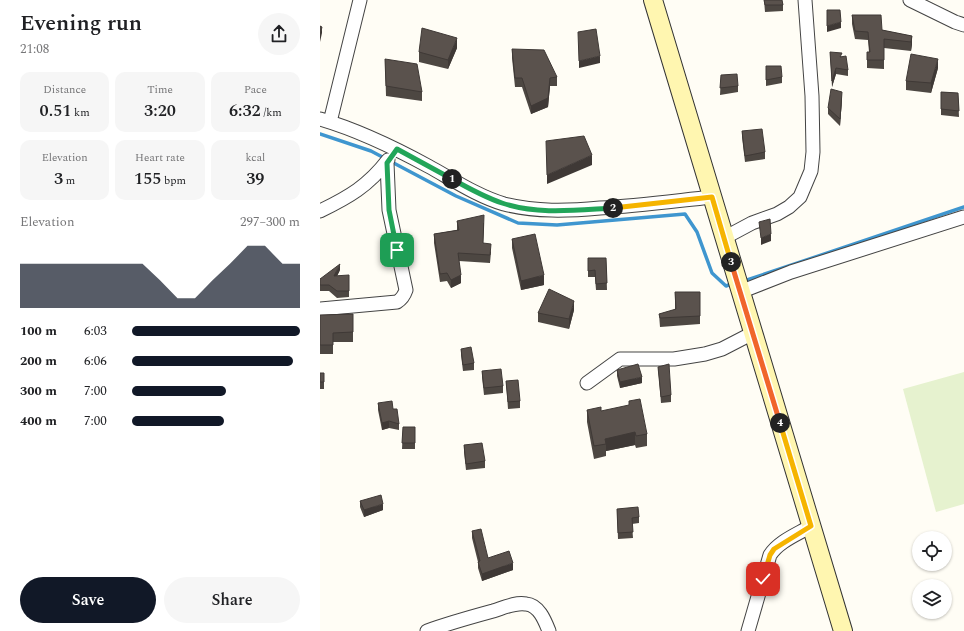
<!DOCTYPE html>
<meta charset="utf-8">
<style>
:root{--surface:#fff;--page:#f6f6f6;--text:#202124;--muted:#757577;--accent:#111827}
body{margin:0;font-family:Spectral,serif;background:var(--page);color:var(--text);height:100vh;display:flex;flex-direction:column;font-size:15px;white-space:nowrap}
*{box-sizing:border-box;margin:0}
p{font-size:13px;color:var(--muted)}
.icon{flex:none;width:22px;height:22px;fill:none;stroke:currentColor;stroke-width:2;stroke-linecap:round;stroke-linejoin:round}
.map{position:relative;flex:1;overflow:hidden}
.drawer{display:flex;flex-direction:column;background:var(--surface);width:320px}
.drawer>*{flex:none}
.controls{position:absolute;left:592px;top:531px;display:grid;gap:8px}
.controls a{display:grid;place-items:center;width:40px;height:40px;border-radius:50%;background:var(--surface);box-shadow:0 1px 3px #0004;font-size:20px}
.pin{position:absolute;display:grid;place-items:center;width:34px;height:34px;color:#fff;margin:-17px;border-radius:8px;box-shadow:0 2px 6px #0006}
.km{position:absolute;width:20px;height:20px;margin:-10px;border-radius:50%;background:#222;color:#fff;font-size:11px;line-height:20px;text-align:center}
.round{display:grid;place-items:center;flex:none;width:42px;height:42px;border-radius:21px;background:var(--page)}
.headline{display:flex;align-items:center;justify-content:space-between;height:68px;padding:0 20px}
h1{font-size:22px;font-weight:600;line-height:30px}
.figures{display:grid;grid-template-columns:repeat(3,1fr);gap:6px;height:68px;padding:4px 20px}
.figures div{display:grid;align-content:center;border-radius:10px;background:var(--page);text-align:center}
.figures b{font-size:17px;font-weight:600}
.figures small{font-size:11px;font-weight:400}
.figures p{font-size:11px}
.chart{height:112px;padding:8px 20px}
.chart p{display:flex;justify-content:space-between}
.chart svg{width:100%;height:72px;margin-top:4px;fill:var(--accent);opacity:.7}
.button{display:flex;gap:8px;margin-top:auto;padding:8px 20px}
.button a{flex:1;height:46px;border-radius:24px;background:var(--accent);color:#fff;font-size:16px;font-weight:600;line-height:46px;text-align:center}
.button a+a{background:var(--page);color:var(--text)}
ul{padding:0 20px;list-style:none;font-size:13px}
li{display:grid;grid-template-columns:64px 48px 1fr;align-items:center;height:30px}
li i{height:10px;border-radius:5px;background:var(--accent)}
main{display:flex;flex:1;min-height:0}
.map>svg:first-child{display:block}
.pitch{fill:#e6f2cf}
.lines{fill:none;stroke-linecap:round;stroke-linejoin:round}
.stream{stroke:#3f96cf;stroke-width:3.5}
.street-casing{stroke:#444;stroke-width:15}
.secondary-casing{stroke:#333;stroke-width:20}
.street{stroke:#fff;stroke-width:13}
.secondary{stroke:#fff6b0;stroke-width:18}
.wall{fill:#4d4742}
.shaded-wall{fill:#3f3936}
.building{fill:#5a524d;stroke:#3f3936}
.split-1-casing{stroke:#fff;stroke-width:8}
.split-2-casing{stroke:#fff;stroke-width:8}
.split-3-casing{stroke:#fff;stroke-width:8}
.split-4-casing{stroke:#fff;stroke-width:8}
.split-5-casing{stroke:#fff;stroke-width:8}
.split-1{stroke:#22a559;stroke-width:5}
.split-2{stroke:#22a559;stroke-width:5}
.split-3{stroke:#f5b400;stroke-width:5}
.split-4{stroke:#f0652b;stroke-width:5}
.split-5{stroke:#f5b400;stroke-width:5}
</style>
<main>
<section class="drawer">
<div class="headline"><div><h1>Evening run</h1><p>21:08</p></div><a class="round"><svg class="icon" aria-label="share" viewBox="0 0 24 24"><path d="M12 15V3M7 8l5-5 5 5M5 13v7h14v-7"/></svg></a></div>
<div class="figures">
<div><p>Distance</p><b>0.51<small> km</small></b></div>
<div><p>Time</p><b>3:20</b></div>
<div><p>Pace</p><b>6:32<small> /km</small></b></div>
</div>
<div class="figures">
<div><p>Elevation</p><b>3<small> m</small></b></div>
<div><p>Heart rate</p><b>155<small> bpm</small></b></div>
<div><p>kcal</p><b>39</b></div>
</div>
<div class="chart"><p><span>Elevation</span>297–300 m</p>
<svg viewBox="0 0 160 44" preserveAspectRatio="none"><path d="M0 44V17L10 17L20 17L30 17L40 17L50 17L60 17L70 17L80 27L90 38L100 38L110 27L120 17L130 6L140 6L150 17L160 17V44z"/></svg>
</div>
<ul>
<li><b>100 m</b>6:03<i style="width:100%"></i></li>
<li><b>200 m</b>6:06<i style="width:96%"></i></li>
<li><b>300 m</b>7:00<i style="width:56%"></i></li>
<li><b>400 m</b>7:00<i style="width:55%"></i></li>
</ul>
<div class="button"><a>Save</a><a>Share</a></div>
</section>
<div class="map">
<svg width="644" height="631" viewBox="0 0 644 631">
<rect width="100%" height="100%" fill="#fffdf5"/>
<path class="pitch" d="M 644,372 L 644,504 L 616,512 L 583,389 Z"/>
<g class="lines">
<path class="stream" d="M 0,134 L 51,151 L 136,196 L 198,223 L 237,225 L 365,214 L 377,232 L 392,273 L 406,286 L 414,283
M 424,281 L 644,207"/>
<g class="street-casing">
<path id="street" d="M 590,0 L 635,22 L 644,25
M 0,119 C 38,130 73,147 108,166 C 132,179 157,196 184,204 C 216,212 247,211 280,208 C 317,206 354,201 392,197
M 10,122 L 40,0
M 0,211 C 29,197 48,186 68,160
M 404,238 L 432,223 L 457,214 L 469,207 L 480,197 L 491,171 L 493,152 L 492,96 L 485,0
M 420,292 L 471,272 L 644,217
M 0,309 L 77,302 C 82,299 84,296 86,290 L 69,210 L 67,163
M 267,383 L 300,359 L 354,359 L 385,354 L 402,349 L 433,333
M 107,631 C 129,623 151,617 173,611 C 183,608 195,602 206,604 C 219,605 225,621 229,631
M 428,631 L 450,555 C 459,541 478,534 491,526"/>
</g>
<g class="secondary-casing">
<path id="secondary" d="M 333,0 L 523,631"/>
</g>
<use href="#street" class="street"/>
<use href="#secondary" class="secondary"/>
</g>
<path class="wall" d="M 444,0 L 462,0 L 463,5 L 463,11 L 445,12 Z
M 532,15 L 562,30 L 592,36 L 592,44 L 591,51 L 564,48 L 564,69 L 547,68 L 547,52 L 549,52 L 548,40 L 535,39 L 532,24 Z
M 137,48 L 128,69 L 99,62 L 99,52 Z
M 192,49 L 237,77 L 237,86 L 230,86 L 228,107 L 211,114 L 202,87 L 195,87 L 192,58 Z
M 510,52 L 522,57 L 528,70 L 528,76 L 516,74 L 512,87 Z
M 65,59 L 102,92 L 102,101 L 66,96 Z
M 446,66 L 462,77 L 462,83 L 446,86 Z
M 618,68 L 611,93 L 586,90 L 586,81 Z
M 401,75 L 418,86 L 418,92 L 400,95 Z
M 621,92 L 638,93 L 639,117 L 621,115 Z
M 522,99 L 520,126 L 508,114 L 508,108 Z
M 422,131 L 445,152 L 445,159 L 425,162 L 422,137 Z
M 137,221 L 164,223 L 163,243 L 171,252 L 170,263 L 139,261 L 141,283 L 131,288 L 127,281 L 120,282 L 114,243 L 114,234 L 137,230 Z
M 192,239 L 224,285 L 201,290 L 192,248 Z
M 268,258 L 286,258 L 287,290 L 276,290 L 275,277 L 268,277 Z
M 20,270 L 17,276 L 29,291 L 29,297 L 17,298 L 9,291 L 0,291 L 0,279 Z
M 355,292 L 380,292 L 380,324 L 340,327 L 339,314 L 355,310 Z
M 254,310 L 249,329 L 218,322 L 218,313 Z
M 33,314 L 33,342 L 13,342 L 13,354 L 0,354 L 0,315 Z
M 141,349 L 154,363 L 154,370 L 143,371 L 141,355 Z
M 338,367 L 351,395 L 351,402 L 341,403 Z
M 297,370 L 322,383 L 300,388 L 297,376 Z
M 162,371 L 183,386 L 183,393 L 164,395 L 162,377 Z
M 0,373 L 4,373 L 4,389 L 0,389 Z
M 186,381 L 200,401 L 200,408 L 188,409 Z
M 58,403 L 73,409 L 79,424 L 79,430 L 69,428 L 62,430 L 58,410 Z
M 267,410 L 281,411 L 327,434 L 327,446 L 316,448 L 315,445 L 286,451 L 286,456 L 274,459 L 267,422 Z
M 83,427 L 95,427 L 95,449 L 82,449 Z
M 144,445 L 165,461 L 165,468 L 146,470 L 144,452 Z
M 40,501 L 63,510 L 44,517 L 40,507 Z
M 297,509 L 319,517 L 319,523 L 312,524 L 313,538 L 298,539 Z
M 152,531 L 168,558 L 193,570 L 162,581 L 158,568 L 158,562 L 152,538 Z"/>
<path class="shaded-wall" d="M 521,22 L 521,28 L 507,32 L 507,26 Z
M 2,27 L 2,33 L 0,42 L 0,35 Z
M 592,36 L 592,44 L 591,51 L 591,42 Z
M 137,38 L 137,48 L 128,69 L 128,60 Z
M 280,56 L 280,63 L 259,68 L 259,61 Z
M 618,59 L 618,68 L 611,93 L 611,83 Z
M 516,68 L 516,74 L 512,87 L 512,81 Z
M 230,78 L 230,86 L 228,107 L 211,114 L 211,106 Z
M 522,92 L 522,99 L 520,126 L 520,119 Z
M 272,155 L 272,165 L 227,184 L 227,175 Z
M 451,234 L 451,241 L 441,245 L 441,238 Z
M 20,264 L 20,270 L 14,282 L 14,276 Z
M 141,275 L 141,283 L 131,288 L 131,280 Z
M 224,275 L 224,285 L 201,290 L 201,281 Z
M 254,301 L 254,310 L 249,329 L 249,319 Z
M 322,377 L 322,383 L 300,388 L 300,382 Z
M 69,421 L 69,428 L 62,430 L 62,423 Z
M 315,432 L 315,445 L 286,451 L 286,444 L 285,439 Z
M 63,504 L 63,510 L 44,517 L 44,510 Z
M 193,563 L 193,570 L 162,581 L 162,574 Z"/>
<path class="building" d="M 444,0 L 462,0 L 463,5 L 445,5 Z
M 507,10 L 520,10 L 521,22 L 507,26 Z
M 532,15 L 561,15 L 562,30 L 592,36 L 591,42 L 564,39 L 564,60 L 547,60 L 547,52 L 550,52 L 548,32 L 535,31 Z
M 0,26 L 2,27 L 0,35 Z
M 102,28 L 137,38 L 128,60 L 99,52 Z
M 276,29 L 280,56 L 259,61 L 258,32 Z
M 192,49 L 224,50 L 237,77 L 230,78 L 228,98 L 211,106 L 202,78 L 195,78 Z
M 510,52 L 522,53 L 520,57 L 526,56 L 528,70 L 516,68 L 512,81 Z
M 591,54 L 618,59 L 611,83 L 586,81 Z
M 65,59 L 97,64 L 102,92 L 66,86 Z
M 446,66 L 461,66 L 462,77 L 446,80 Z
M 417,74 L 418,86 L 400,88 L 401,75 Z
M 511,89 L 522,92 L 520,119 L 508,108 Z
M 621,92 L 638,93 L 639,111 L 621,109 Z
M 442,129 L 445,152 L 425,156 L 422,131 Z
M 264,136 L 272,155 L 227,175 L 226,141 Z
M 164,215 L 163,243 L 171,244 L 170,255 L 138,253 L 141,275 L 131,280 L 127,273 L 120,274 L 114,234 L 139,230 L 137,221 Z
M 450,219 L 451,234 L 441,238 L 439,222 Z
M 215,234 L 224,275 L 201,281 L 192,239 Z
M 268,258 L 286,258 L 287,283 L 276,284 L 275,270 L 268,271 Z
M 20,264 L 14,276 L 29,275 L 29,291 L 17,291 L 9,285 L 0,285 L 0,279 Z
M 229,289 L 254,301 L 249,319 L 218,313 Z
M 355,292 L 380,292 L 380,316 L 340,318 L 339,314 L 356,309 Z
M 33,314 L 33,332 L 13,333 L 13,345 L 0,345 L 0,315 Z
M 151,347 L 154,363 L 143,365 L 141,349 Z
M 318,364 L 322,377 L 300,382 L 297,370 Z
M 349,364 L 351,395 L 341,397 L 338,367 Z
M 181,369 L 183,386 L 164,388 L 162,371 Z
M 0,373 L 4,373 L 4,382 L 0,382 Z
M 198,380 L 200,401 L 188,402 L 186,381 Z
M 320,399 L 327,434 L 316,436 L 315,432 L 285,439 L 286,444 L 274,446 L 267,410 L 281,407 L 281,411 L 309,405 L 309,401 Z
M 72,401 L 73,409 L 77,409 L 79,424 L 69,421 L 62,423 L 58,403 Z
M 83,427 L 95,427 L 95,443 L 82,443 Z
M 162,443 L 165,461 L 146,464 L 144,445 Z
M 61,495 L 63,504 L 44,510 L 40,501 Z
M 318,507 L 319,517 L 312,518 L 313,532 L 298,533 L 297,509 Z
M 161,529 L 168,558 L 189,551 L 193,563 L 162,574 L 158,562 L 160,561 L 152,531 Z"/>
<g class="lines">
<g class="split-1-casing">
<path id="split-1" d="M 77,250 L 69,210 L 67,163 L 77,149 L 132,179"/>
</g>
<g class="split-2-casing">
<path id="split-2" d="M 132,179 C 148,188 164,197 182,203 C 218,215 256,210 293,208"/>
</g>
<g class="split-3-casing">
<path id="split-3" d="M 293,208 L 392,197 L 411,262"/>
</g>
<g class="split-4-casing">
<path id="split-4" d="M 411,262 L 460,423"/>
</g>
<g class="split-5-casing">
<path id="split-5" d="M 443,579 L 450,555 L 454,549 L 491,526 L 460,423"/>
</g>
<use href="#split-1" class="split-1"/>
<use href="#split-2" class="split-2"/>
<use href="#split-3" class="split-3"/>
<use href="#split-4" class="split-4"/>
<use href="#split-5" class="split-5"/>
</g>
</svg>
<div class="controls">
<a><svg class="icon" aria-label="locate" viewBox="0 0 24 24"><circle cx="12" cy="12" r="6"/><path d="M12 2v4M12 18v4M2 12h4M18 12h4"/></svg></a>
<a><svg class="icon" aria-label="layers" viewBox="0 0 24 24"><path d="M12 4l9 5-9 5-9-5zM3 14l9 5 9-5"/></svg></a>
</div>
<div class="pin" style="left:77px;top:250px;background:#1e9e55"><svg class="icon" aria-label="arrive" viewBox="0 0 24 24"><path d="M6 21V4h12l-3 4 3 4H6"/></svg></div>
<div class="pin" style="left:443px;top:579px;background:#d93025"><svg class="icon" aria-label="check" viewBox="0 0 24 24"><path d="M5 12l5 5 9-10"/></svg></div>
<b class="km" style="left:132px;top:179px">1</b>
<b class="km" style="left:293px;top:208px">2</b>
<b class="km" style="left:411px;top:262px">3</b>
<b class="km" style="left:460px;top:423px">4</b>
</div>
</main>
